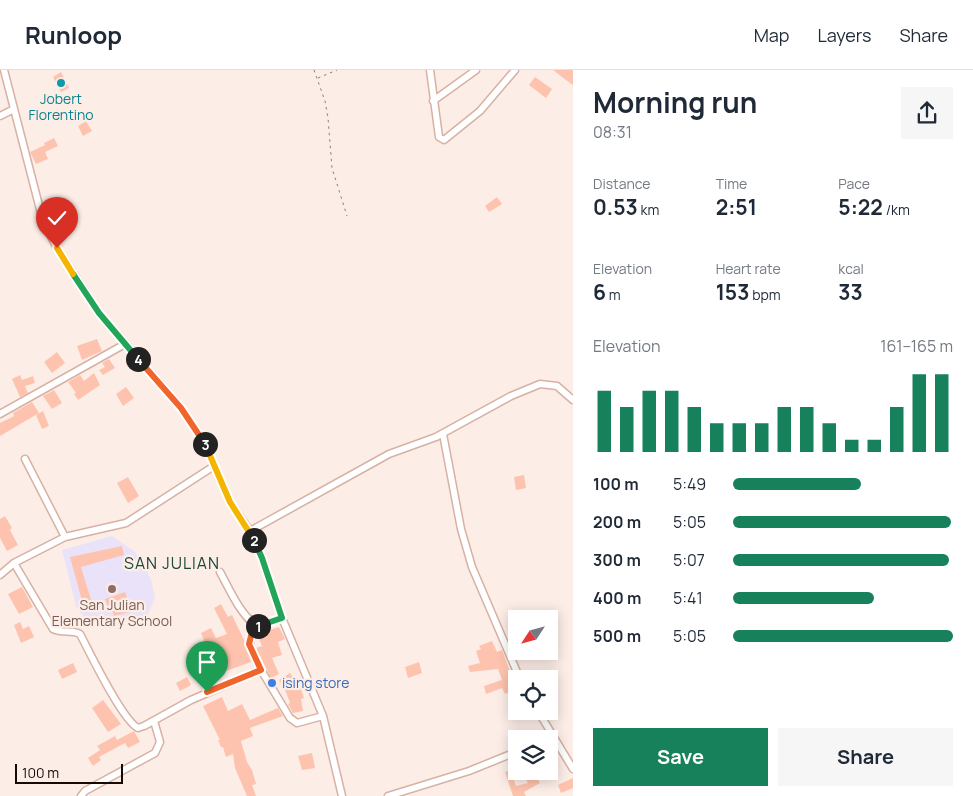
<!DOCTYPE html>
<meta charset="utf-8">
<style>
:root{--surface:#fff;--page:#f6f6f7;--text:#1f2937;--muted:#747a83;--line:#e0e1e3;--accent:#17815c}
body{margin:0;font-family:Manrope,sans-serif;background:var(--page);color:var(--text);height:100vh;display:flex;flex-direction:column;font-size:19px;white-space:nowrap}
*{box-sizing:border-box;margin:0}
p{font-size:16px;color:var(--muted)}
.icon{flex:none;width:28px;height:28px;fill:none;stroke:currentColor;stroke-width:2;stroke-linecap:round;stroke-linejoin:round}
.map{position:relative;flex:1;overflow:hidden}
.sheet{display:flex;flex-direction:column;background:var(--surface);width:400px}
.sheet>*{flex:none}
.needle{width:32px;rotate:234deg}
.controls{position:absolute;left:508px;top:540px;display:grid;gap:10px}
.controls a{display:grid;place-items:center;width:50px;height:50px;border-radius:0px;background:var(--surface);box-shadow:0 2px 12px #0003;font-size:25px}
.scale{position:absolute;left:15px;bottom:12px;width:108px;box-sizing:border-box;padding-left:5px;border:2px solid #160a06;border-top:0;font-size:14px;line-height:18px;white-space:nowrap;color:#160a06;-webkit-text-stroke:4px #fdede7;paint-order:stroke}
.pin{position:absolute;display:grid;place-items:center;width:42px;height:42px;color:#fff;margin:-51px -21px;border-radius:50% 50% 50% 0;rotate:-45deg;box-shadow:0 0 5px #0007}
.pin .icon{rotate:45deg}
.km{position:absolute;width:25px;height:25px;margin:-12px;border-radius:50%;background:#222;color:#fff;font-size:14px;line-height:25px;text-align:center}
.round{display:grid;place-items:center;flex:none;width:52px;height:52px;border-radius:0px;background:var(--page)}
.summary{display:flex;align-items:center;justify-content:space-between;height:85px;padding:0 20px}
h1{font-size:28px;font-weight:700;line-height:38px}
.figures{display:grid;grid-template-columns:repeat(3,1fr);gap:8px;height:85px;padding:5px 20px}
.figures div{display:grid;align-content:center}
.figures b{font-size:21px;font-weight:700}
.figures small{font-size:14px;font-weight:400}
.figures p{font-size:14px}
.chart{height:140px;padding:10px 20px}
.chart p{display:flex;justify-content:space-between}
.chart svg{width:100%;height:90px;margin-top:5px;stroke:var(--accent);stroke-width:6}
.action{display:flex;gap:10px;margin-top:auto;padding:10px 20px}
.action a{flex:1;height:58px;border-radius:0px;background:var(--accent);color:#fff;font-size:20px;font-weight:700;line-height:58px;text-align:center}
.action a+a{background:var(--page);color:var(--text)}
ul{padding:0 20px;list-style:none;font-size:16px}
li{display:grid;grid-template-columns:80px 60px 1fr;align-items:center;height:38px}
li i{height:12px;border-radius:6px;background:var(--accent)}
header{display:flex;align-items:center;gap:30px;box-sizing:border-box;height:70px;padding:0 25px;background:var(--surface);border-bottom:1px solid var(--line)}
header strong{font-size:24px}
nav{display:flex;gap:28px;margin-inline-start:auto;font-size:18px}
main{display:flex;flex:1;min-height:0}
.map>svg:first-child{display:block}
.education{fill:#eae2f8}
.building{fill:#fec3ae}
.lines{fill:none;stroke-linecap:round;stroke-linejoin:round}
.minor-casing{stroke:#d7b1a3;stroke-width:9}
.path{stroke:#8b7d78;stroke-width:1;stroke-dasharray:2.5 4;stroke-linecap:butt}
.minor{stroke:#fff;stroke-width:6}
.split-1-casing{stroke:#fff;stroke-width:10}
.split-2-casing{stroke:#fff;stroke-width:10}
.split-3-casing{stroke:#fff;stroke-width:10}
.split-4-casing{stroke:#fff;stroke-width:10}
.split-5-casing{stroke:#fff;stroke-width:10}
.split-6-casing{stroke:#fff;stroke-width:10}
.split-1{stroke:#f0652b;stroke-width:6}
.split-2{stroke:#22a559;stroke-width:6}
.split-3{stroke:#f5b400;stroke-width:6}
.split-4{stroke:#f0652b;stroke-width:6}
.split-5{stroke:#22a559;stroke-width:6}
.split-6{stroke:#f5b400;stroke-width:6}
.culture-dot{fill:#0f9aa8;stroke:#fdede7;stroke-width:2}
.education-dot{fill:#8d6e63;stroke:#fdede7;stroke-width:2}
.shop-dot{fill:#3f7fe0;stroke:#fdede7;stroke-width:2}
.labels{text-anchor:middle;stroke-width:4.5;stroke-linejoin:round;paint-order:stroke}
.culture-label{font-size:14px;fill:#0d838f;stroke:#fdede7}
.education-label{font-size:14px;fill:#785e54;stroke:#fdede7}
.shop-label{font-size:14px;fill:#366cbe;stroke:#fdede7;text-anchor:start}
.quarter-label{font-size:16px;letter-spacing:1px;fill:#194734;stroke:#fdede7}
</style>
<header>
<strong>Runloop</strong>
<nav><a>Map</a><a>Layers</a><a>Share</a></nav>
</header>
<main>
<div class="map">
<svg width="573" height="726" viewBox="0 0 573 726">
<rect width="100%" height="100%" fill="#fdede7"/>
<path class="education" d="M 112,466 L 135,482 L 151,509 L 155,528 L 147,546 L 90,556 L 76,536 L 62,480 Z"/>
<path class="building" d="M 553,0 L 573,0 L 573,15 L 566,10 Z
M 61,2 L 69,18 L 61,22 L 53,7 Z
M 535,7 L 552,19 L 546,28 L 529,15 Z
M 86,51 L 92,61 L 83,66 L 78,56 Z
M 54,68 L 58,76 L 45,82 L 48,89 L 36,94 L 30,82 L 45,75 L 44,73 Z
M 497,127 L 502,134 L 489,142 L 485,136 Z
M 97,269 L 102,281 L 82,290 L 77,276 Z
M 57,282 L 65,293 L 52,303 L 44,292 Z
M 109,289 L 115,298 L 103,305 L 99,300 L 105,297 L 102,293 Z
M 94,303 L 100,315 L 78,330 L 74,324 L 76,323 L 68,312 L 80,305 L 84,311 Z
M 20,305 L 22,310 L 33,306 L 35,313 L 25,316 L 28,323 L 20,327 L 12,309 Z
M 126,317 L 134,328 L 123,336 L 116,324 Z
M 54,320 L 62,333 L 52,339 L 43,326 Z
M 32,332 L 39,343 L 0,366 L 0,353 L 14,346 L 13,343 Z
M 43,341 L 49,356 L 42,359 L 36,345 Z
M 524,405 L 526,418 L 516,420 L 514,407 Z
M 128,407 L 139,426 L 128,433 L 117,413 Z
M 5,446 L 12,458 L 10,460 L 18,475 L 7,481 L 0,468 L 0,449 Z
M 122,476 L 124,485 L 81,497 L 93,536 L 84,538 L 70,487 Z
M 22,517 L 33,537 L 19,544 L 8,524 Z
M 125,522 L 129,534 L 132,533 L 134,541 L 114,546 L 111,536 L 108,537 L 105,529 Z
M 221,534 L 228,547 L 232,545 L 245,572 L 251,592 L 226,601 L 225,590 L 210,595 L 214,607 L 204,611 L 191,579 L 205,572 L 201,563 L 211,558 L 216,568 L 227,564 L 214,538 Z
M 20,552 L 23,559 L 29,556 L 34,567 L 21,573 L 14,555 Z
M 279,557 L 285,569 L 278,572 L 282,585 L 272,588 L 279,604 L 271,608 L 256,578 L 262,576 L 257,564 Z
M 492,571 L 497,582 L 502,580 L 516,618 L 505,624 L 502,618 L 486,624 L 484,616 L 502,610 L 498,599 L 470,602 L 468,596 L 480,593 L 476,581 L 481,579 L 479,576 Z
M 419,592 L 422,603 L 408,608 L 405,597 Z
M 73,593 L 77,602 L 62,609 L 58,600 Z
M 290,603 L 300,617 L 304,628 L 301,629 L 303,641 L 293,643 L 288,634 L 290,633 L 286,622 L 279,610 Z
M 187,607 L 191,615 L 180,621 L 176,613 Z
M 222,627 L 228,641 L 242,634 L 250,650 L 278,638 L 283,646 L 250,658 L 253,666 L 241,671 L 247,692 L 252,700 L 256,714 L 252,715 L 256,726 L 247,726 L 235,698 L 233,684 L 226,687 L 223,677 L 221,677 L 218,670 L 220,670 L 203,636 Z
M 103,630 L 121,654 L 108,662 L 92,638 Z
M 134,661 L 140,672 L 128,678 L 125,673 L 99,687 L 101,690 L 93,696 L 88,688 L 100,680 L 97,676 L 115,666 L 117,670 Z
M 312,683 L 315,698 L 302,700 L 298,686 Z
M 510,700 L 516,716 L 528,713 L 525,708 L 534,703 L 540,713 L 524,722 L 526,726 L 513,726 L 505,702 Z
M 573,708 L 573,718 L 561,723 L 558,715 Z"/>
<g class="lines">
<g class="minor-casing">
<path id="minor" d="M 4,0 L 43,151 L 57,178 L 99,243 L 181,338 L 196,360 L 205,374 L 230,432 L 250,461 L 262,488 L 282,548 L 323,646 L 342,726
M 430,0 L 439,67 L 444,70 L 480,41 L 515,0
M 433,31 L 476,0
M 0,46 L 14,39
M 0,344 L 125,274
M 443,364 L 461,459 L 472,497 L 520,609
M 25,389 L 65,467
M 250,461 L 389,384 L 436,367 L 511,326 L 540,314 L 557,316 L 573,330
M 14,493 L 53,559 C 62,564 72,559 80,564 C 90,583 122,650 138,658 L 144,656 L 191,630 L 261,600 L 290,648 L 297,653 L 323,646
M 220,502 C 231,522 239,542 256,556
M 0,505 L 14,493 L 65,467 L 126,453 L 214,396
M 261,600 C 253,583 244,574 256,556 L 282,548
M 538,641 L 573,699
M 543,669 L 551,665
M 81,726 L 85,721 L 155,683 L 160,672 L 154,651
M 388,726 L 469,701 L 516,682"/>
</g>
<path class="path" d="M 314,0 L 325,31 L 328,48 L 332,98 L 347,146
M 318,8 L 337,0"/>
<use href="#minor" class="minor"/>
</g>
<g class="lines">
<g class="split-1-casing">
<path id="split-1" d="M 207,622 L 261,600 L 249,574 L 252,562 L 258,556"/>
</g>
<g class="split-2-casing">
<path id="split-2" d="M 254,470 L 262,488 L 282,548 L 258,556"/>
</g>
<g class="split-3-casing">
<path id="split-3" d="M 205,374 L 230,432 L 254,470"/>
</g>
<g class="split-4-casing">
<path id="split-4" d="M 138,289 L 181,338 L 205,374"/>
</g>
<g class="split-5-casing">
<path id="split-5" d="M 73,204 L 99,243 L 138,289"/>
</g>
<g class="split-6-casing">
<path id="split-6" d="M 57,178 L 73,204"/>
</g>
<use href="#split-1" class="split-1"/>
<use href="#split-2" class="split-2"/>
<use href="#split-3" class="split-3"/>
<use href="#split-4" class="split-4"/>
<use href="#split-5" class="split-5"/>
<use href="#split-6" class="split-6"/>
</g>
<circle class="culture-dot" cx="61" cy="13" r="5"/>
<circle class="education-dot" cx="112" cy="519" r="5"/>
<circle class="shop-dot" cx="272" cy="613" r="5"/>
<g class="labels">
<g class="culture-label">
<text x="61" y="34">Jobert<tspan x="61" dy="16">Florentino</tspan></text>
</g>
<g class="education-label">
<text x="112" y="540">San Julian<tspan x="112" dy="16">Elementary School</tspan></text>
</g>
<g class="shop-label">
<text x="282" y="618">ising store</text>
</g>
<g class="quarter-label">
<text x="172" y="499">SAN JULIAN</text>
</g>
</g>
</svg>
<div class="controls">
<a><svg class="needle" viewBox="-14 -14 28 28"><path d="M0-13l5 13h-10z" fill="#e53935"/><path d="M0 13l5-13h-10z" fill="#747a83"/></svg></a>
<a><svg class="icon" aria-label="locate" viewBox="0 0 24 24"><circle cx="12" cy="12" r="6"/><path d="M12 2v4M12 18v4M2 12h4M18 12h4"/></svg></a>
<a><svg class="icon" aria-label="layers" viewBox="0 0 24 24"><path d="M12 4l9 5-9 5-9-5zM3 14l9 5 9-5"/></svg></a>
</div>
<div class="scale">100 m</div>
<div class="pin" style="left:207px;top:622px;background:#1e9e55"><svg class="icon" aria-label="arrive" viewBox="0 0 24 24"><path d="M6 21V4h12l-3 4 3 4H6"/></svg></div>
<div class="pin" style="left:57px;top:178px;background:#d93025"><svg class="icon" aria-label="check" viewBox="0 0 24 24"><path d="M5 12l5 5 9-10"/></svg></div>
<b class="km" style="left:258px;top:556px">1</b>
<b class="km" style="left:254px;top:470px">2</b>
<b class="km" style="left:205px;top:374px">3</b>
<b class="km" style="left:138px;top:289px">4</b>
</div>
<section class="sheet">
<div class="summary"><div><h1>Morning run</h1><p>08:31</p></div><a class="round"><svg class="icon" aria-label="share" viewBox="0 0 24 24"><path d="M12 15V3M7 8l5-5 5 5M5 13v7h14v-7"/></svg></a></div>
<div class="figures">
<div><p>Distance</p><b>0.53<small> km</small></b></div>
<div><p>Time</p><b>2:51</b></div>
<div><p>Pace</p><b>5:22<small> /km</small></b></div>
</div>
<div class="figures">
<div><p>Elevation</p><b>6<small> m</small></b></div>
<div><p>Heart rate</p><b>153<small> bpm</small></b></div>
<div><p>kcal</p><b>33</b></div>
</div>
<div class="chart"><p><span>Elevation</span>161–165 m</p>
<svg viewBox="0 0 160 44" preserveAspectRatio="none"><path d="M5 44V14M15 44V22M25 44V14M35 44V14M45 44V22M55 44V30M65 44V30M75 44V30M85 44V22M95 44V22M105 44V30M115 44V38M125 44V38M135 44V22M145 44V6M155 44V6"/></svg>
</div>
<ul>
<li><b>100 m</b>5:49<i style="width:58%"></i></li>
<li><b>200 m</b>5:05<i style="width:99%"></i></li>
<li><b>300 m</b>5:07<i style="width:98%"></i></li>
<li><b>400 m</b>5:41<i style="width:64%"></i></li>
<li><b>500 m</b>5:05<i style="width:100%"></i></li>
</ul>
<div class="action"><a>Save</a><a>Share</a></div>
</section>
</main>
